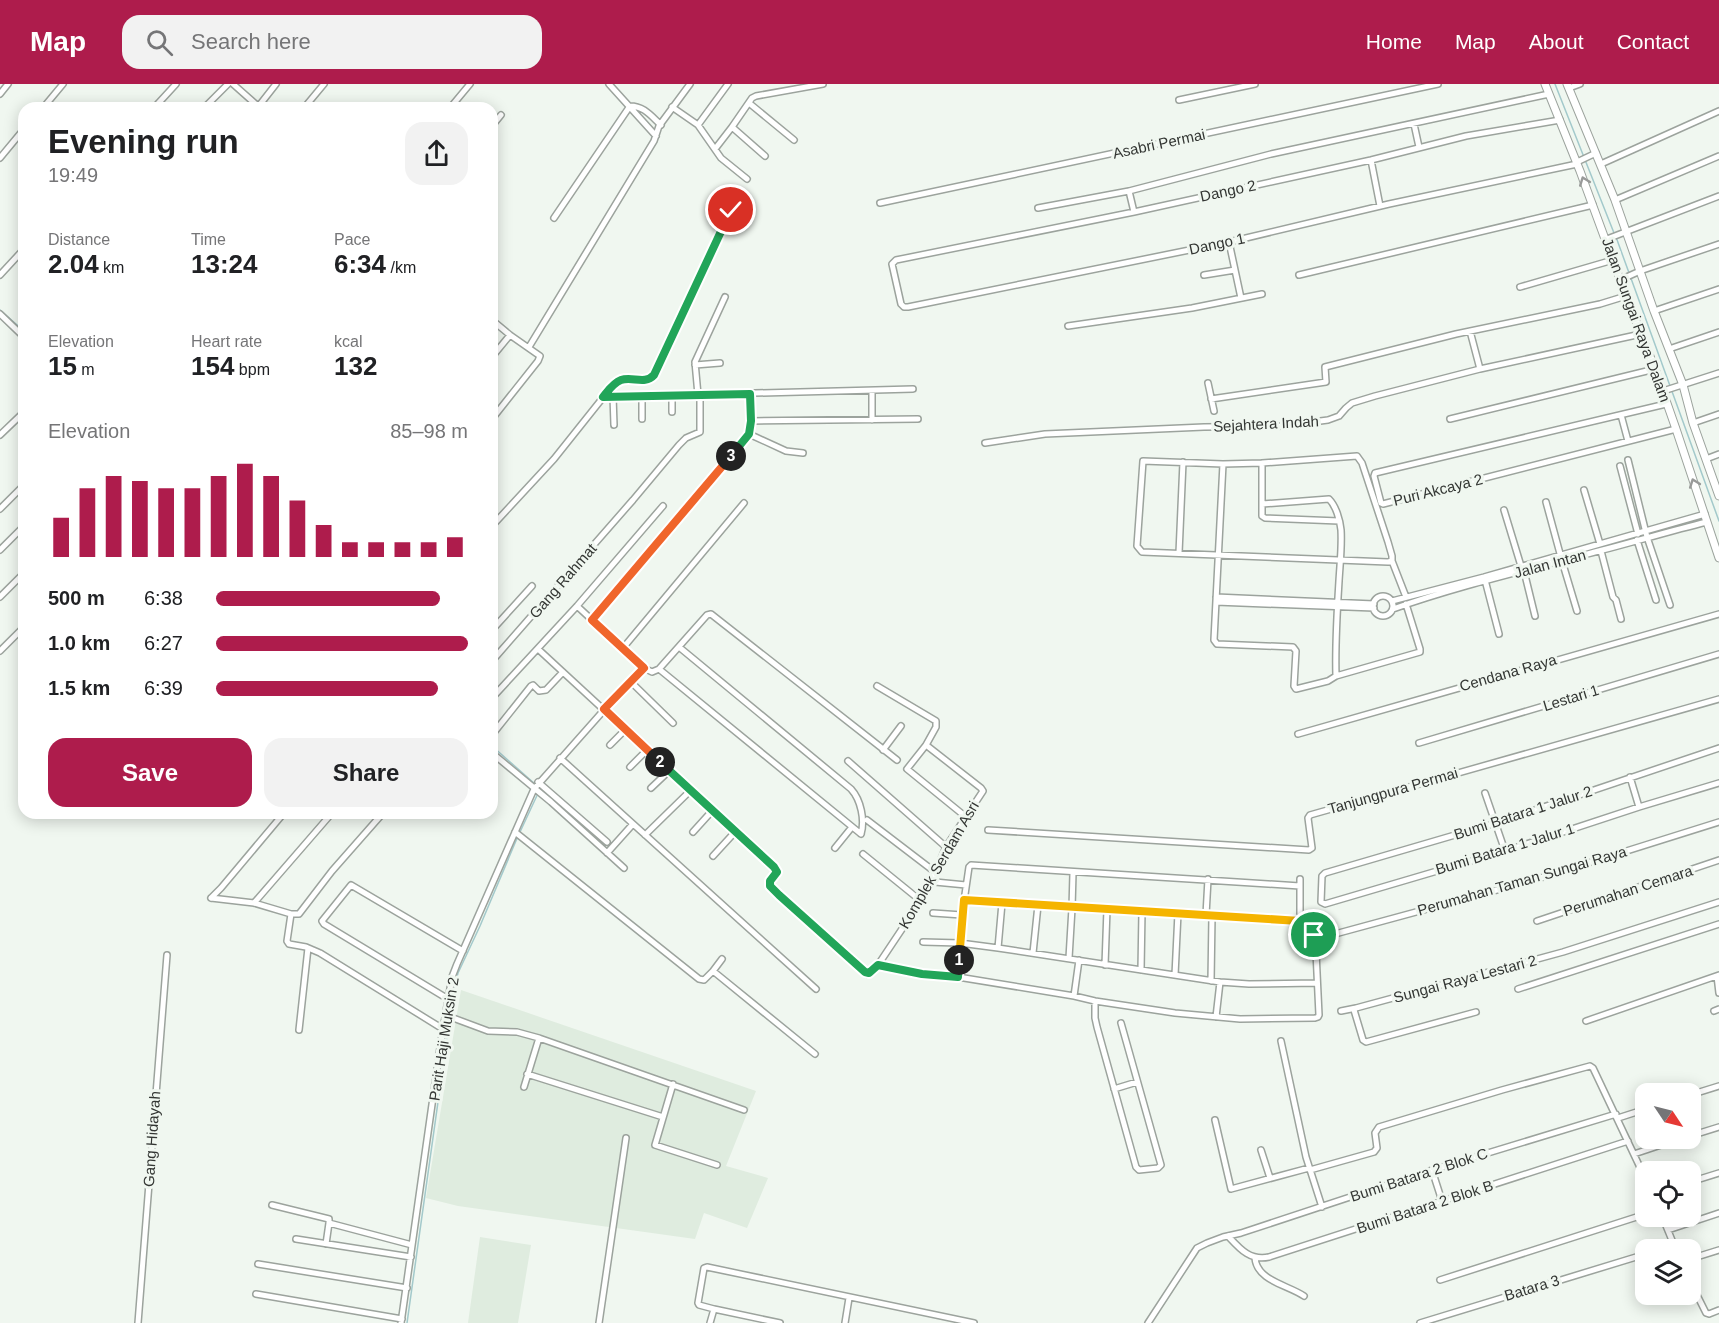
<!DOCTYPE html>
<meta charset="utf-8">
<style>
:root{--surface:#fff;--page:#f2f2f2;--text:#202124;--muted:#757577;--accent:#ae1c4c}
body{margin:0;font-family:Arial,sans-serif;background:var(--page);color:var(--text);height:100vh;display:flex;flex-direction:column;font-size:22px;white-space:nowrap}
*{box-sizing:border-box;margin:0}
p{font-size:20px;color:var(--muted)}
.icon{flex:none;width:33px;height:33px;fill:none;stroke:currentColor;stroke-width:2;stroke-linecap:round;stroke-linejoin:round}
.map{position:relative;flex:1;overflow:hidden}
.details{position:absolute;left:18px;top:18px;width:480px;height:717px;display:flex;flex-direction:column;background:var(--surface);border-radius:18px;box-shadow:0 3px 15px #0003}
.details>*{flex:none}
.needle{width:39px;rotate:125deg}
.fabs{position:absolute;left:1635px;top:999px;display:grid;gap:12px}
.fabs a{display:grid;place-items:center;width:66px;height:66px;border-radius:12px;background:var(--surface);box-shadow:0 3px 15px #0003;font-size:30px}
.pin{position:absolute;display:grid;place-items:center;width:51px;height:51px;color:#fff;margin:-26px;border:3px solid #fff;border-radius:50%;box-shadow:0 2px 6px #0007}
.km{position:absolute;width:30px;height:30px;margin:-15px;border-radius:50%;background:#222;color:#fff;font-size:16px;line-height:30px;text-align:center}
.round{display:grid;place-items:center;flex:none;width:63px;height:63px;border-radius:18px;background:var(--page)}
.summary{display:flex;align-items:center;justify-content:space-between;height:102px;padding:0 30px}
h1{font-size:33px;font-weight:600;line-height:45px}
.metrics{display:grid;grid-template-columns:repeat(3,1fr);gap:9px;height:102px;padding:6px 30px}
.metrics div{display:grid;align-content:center}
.metrics b{font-size:26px;font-weight:600}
.metrics small{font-size:16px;font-weight:400}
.metrics p{font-size:16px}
.chart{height:168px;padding:12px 30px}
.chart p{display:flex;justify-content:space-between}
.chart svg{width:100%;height:108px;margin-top:6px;stroke:var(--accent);stroke-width:6}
.button{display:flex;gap:12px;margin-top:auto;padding:12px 30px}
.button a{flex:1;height:69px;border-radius:18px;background:var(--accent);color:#fff;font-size:24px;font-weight:600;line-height:69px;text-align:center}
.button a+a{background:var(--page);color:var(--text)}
ul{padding:0 30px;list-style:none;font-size:20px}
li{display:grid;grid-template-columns:96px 72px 1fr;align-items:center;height:45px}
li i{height:15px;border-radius:8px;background:var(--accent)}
header{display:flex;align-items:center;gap:36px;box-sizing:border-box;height:84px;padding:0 30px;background:var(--accent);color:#fff}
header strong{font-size:28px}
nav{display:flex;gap:33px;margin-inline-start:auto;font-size:21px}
.search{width:420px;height:54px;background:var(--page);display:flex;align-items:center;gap:15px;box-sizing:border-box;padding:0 21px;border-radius:18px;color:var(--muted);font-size:22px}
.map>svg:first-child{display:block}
.built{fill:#dfecdf}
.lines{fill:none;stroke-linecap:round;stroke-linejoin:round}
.stream{stroke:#a3c9cb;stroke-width:1.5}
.street-casing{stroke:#9ca39d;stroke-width:8}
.secondary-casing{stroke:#9ca39d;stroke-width:9}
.street{stroke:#fff;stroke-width:5}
.secondary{stroke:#fff;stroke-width:7}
.oneway{stroke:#999a99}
.split-1-casing{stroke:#fff;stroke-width:12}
.split-2-casing{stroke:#fff;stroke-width:12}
.split-3-casing{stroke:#fff;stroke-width:12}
.split-4-casing{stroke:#fff;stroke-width:12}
.split-1{stroke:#f5b400;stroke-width:8}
.split-2{stroke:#22a559;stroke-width:8}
.split-3{stroke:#f0652b;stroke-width:8}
.split-4{stroke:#22a559;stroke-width:8}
.labels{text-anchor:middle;stroke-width:6;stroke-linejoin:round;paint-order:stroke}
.street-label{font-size:15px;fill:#333633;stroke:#f0f7f0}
</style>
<header>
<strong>Map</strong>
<div class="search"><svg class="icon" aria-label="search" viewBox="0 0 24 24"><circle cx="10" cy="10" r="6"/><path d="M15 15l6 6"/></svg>Search here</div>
<nav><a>Home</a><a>Map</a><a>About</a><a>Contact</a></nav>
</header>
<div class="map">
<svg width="1719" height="1239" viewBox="0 0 1719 1239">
<rect width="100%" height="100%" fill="#f0f7f0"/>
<path class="built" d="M 461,906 L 756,1007 L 726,1082 L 768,1094 L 747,1144 L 704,1129 L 695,1155 L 458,1122 L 426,1114 Z
M 480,1153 L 531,1161 L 518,1239 L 468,1239 Z"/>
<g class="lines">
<path class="stream" d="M 1555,0 L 1614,149
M 1616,153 L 1719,437
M 0,226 L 24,247
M 492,662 L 535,700
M 520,748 L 540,705 L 538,704
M 407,1239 L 454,904 L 458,889 L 480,842 L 518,752"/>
<g class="street-casing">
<path id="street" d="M 233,0 L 260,24
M 609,0 L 656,52
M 1569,4 L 1580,0
M 0,10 L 8,0
M 1179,16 L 1255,0
M 749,19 L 794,56
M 258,23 L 276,0
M 672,23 L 698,41 L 728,0
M 43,24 L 63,0
M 154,24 L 176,0
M 204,24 L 228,0
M 304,24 L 324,0
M 450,24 L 470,0
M 1560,36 L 1466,52 L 1371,76 L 1134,128 L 896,176 L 892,180 L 901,220 L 904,223 L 908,223 L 1229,158 L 1389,120 L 1577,80
M 1414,40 L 1419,63
M 698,41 L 721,74 L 747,95
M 492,42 L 501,31
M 732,43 L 752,14 L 756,12 L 823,0
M 715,65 L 732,43 L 765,72
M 0,74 L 24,45
M 1371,76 L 1380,122
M 1577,78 L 1596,69
M 1601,80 L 1719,27
M 1615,116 L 1719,72
M 880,119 L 1438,0
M 1038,124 L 1129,107
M 1134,128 L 1129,107 L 1271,70 L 1549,10
M 554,134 L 630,22 C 644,22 651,32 661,41
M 1607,155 L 1719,112
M 1229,158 L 1241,214
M 0,191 L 24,165
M 1204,191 L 1235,186
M 1299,191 L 1593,121
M 1620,196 L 1640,187 L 1719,160
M 1520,203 L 1613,176
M 1654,227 L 1719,205
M 0,230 L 24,253
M 492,236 L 510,251 L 540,272 L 538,277 L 492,335
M 1068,242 L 1192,224 L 1262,210
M 1470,247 L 1480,285
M 529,263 L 654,57 L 659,42 L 690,0
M 1669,265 L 1719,248
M 492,273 L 510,251
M 695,281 L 720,279
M 1208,299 L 1214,327
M 872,307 L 872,336
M 1663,307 L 1719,289
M 750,310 L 751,337 L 918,335
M 698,311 L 695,278 L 725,213
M 613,312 L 614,341
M 642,312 L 642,335
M 603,313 L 913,305
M 1211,315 L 1326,298 L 1325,283 L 1456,250 L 1600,220 L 1626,212
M 1666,320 L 1375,389 L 1374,392 L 1381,419 L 1383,420 L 1676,345
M 672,328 L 672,312
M 1621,331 L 1628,357
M 1450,335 L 1655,285
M 1693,339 L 1719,330
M 749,350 L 786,367 L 803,369
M 0,351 L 24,328
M 985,359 L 1045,350 L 1204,343 L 1282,342 L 1328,336 L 1339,332 L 1346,324 L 1352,319 L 1375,312 L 1480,285 L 1641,250
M 1706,375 L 1719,370
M 1628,376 L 1647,453 L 1670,521
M 1223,380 L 1143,377 L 1137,462 L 1142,468 L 1388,478 L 1392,477 L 1392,472 L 1388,458 L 1362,379 L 1357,372 L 1262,379
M 1620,382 L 1638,450
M 1584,406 L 1600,460
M 1546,418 L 1562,477 L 1577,527
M 1262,420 L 1329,415 C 1336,422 1340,436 1341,446 C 1342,463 1340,480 1339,497 C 1337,529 1335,560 1336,592 L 1328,597 L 1296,605 L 1294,602 L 1296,567 L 1293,563 L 1217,560 L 1214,556 L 1223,380 L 1262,379 L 1262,432 L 1265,434 L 1339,437
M 0,425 L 24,401
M 1504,426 L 1521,482
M 492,442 L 554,375 L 613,301 C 629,290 643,302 654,291 L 731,126
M 1637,456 L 1656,516
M 0,466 L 24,442
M 1601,467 L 1613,513 L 1616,516 L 1621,535
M 1179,469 L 1183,378
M 1392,477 L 1406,513
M 1524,487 L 1535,532
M 1485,496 L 1499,550
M1373 522a10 10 0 1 1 20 0a10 10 0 1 1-20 0Z
M 0,513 L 24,489
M 1216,513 L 1374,520
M 1392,517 L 1484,493 L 1705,430
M 1216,518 L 1374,524
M 1393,525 C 1455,503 1519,488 1583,471 C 1625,461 1665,448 1707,438
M 592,536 L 721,385 L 749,350 L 751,337
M 492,546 L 532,502
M 679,563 L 851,705 C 861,716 865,736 861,750
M 623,564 L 744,419
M 538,565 L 774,783 L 777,787 L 770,797 L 770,802 L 779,811 L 867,890 L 878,881 L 914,827 L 931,798 L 946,763 L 983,707 L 981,704 L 926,661 L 907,685 L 966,733
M 0,567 L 24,543
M 492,577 L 633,416 L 679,361 L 686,354 L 700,348 L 700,311
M 644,584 L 652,588 L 659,585 L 707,531 L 711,530 L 897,676
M 659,585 L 861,750
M 1336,592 L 1420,568 L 1420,565 L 1406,520
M 630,597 L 673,639
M 877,602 L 936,637 L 936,643 L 926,661
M 492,614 L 577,522 L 663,422
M 1298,650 L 1719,530
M 492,651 L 531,602 L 533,601 L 539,607 L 546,606 L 563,588
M 1419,659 L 1719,570
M 610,661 L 625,646
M 1719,664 L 1496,739 L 1325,789 L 1322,792 L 1321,818 L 1325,820 L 1505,767 L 1639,723 L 1719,699
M 883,666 L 901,642
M 492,669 L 551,718 L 624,784
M 560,674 L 816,905
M 848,677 L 946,763
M 630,683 L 647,666
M 1630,693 L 1639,723
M 538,698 L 607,758
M 651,704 L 669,687
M 1485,709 L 1505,767
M 383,729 L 332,787 L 299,830 L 291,830 L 287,857 L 289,860 L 306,863 L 320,869 L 443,945
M 867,736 L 935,788
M 988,746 L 1309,766 L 1312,764 L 1308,734 L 1310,731 L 1719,615
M 515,748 L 699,895 L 704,896 L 713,887 L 815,970
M 693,748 L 712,727
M 645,751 L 690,707
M 835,764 L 852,743
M 607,769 L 633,740
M 863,770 L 921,817
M 713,772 L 735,748
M 935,798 L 966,801
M 211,814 L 221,804 L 284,729
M 211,814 L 254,819 L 291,830
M 964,816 C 1076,823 1188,830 1300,837 L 1304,849 L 1310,852
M 254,819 L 332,729
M 933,829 L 962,831
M 1206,831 L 1208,795
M 1300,837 L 1300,795
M 1537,837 L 1719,776
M1307.5 856a5.5 5.5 0 1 1 11 0a5.5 5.5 0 1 1-11 0Z
M 1317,852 L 1324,853 L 1534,796 L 1719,738
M 923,858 L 960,859 L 998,864 L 1220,898 L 1249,900 L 1317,899
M 998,864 L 1002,819
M 1033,869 L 1038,821
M 1069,874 L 1072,824 L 1073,789
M 878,881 L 922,890 L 958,893 L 1074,912 L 1095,917 L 1175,929 L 1240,935 L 1315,934 L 1318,933 L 1319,931 L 1316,868 L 1317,860
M 1105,881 L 1107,825
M 1141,886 L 1142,827
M 713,887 L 722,875
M 1175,891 L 1178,829
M 1717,892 L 1719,909
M 958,893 L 962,831 L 969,783 L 971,781 L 1300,802
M 1211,897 L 1212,832
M 1518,905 L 1719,840
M 1074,912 L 1079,876
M 448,915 L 324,840 L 322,837 L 351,801 L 463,867
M 1095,917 L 1095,934 L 1097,943 L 1136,1083 L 1139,1086 L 1158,1084 L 1161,1081 L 1121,939
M 1341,927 L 1356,924
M 1714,927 L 1719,925
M 1476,928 L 1366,958 L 1363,956 L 1354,926 L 1356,924 L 1563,868 L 1719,818
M 445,931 L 488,947 L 517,948 L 539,954 L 744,1026
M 1216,933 L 1220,898
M 1586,937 L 1719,891
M 299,946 L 308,864
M 1281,957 L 1306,1073 L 1322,1123
M 527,990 L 663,1033
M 673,1000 L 655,1061 L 717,1081
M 524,1003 L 539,954
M 1114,1005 L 1137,998
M 1690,1011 L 1719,1002
M 1618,1034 L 1646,1025
M 1215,1036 L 1231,1105 L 1309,1084
M 1690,1052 L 1719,1043
M 1261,1066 L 1270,1094
M 1634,1070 L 1682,1054
M 1310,1086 L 1374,1068 L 1377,1064 L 1375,1049 L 1379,1043 L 1502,1006 L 1590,982 L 1593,984 L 1646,1096
M 1432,1086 L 1442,1117
M 1690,1098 L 1719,1089
M 272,1121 L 329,1135 L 329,1139 L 412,1161
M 1662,1132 L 1676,1166
M 1668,1146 L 1719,1129
M 1228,1152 C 1240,1165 1250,1177 1269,1173 L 1628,1057
M 296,1155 L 411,1173
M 326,1160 L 329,1139
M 1661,1166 L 1674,1161
M 1255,1174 C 1257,1197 1288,1201 1304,1212
M 1690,1175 L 1719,1166
M 258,1180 L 407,1204
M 1440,1196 L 1646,1130
M 1690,1197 L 1706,1229 L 1709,1230 L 1719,1226
M 256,1210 L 402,1235
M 138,1239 L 167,871
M 401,1239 L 441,957 L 452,893 L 457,880 L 534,705 L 620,608 L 644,584 L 577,522
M 599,1239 L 626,1054
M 710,1239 L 714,1225
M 780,1239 L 714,1225 L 699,1221 L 698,1219 L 704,1184 L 707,1183 L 974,1239
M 845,1239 L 849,1214
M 1148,1239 L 1197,1164 L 1207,1159 L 1223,1153 L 1241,1149 L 1432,1086 L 1616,1030
M 1420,1239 L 1646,1170"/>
</g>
<g class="secondary-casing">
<path id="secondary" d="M 1545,0 L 1580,87 L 1626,212 L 1655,285 L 1676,345 L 1719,474
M 1567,0 L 1615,116 L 1654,227 L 1683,301 L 1693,339 L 1719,412"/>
</g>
<use href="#street" class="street"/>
<use href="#secondary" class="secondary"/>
</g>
<defs><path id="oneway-chevron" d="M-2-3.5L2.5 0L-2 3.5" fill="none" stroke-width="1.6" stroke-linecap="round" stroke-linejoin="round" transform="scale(1.5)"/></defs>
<g class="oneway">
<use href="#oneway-chevron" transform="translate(1584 97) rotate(-111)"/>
<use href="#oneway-chevron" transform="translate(1694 399) rotate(-110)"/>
</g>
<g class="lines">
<g class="split-1-casing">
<path id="split-1" d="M 959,876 L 964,816 L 1300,837 L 1304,849 L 1310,852 L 1314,851"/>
</g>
<g class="split-2-casing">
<path id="split-2" d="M 660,678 L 774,783 L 777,788 L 770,797 L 770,802 L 779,811 L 865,888 L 869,889 L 878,881 L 922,890 L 958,893 L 959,876"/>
</g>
<g class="split-3-casing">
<path id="split-3" d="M 660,678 L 604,625 L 644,584 L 592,536 L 731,372"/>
</g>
<g class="split-4-casing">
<path id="split-4" d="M 731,126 L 654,291 C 645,301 632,292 621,296 C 613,299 608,307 603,313 L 750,310 L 751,337 L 749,350 L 731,372"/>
</g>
<use href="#split-1" class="split-1"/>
<use href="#split-2" class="split-2"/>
<use href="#split-3" class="split-3"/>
<use href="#split-4" class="split-4"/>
</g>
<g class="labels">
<g class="street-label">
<text transform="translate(1159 60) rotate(-12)" y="5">Asabri Permai</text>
<text transform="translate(1228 107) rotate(-12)" y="5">Dango 2</text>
<text transform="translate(1217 160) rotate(-12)" y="5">Dango 1</text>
<text transform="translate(1636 236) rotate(70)" y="5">Jalan Sungai Raya Dalam</text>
<text transform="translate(1266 340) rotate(-3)" y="5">Sejahtera Indah</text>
<text transform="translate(1438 406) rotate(-14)" y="5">Puri Akcaya 2</text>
<text transform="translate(1550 480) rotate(-15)" y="5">Jalan Intan</text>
<text transform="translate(563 497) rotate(-49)" y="5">Gang Rahmat</text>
<text transform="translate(1508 589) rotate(-16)" y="5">Cendana Raya</text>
<text transform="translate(1571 614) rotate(-17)" y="5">Lestari 1</text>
<text transform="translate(1393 707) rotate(-16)" y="5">Tanjungpura Permai</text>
<text transform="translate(1523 729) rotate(-18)" y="5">Bumi Batara 1 Jalur 2</text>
<text transform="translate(1505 765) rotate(-17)" y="5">Bumi Batara 1 Jalur 1</text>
<text transform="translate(939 781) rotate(-60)" y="5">Komplek Serdam Asri</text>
<text transform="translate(1522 797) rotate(-16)" y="5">Perumahan Taman Sungai Raya</text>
<text transform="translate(1628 807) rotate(-18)" y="5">Perumahan Cemara</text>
<text transform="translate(1465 895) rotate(-15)" y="5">Sungai Raya Lestari 2</text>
<text transform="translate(444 955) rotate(-81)" y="5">Parit Haji Muksin 2</text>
<text transform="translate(152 1055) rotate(-86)" y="5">Gang Hidayah</text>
<text transform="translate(1419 1091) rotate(-18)" y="5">Bumi Batara 2 Blok C</text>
<text transform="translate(1425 1123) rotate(-18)" y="5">Bumi Batara 2 Blok B</text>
<text transform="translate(1532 1204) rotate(-17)" y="5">Batara 3</text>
</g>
</g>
</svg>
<div class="fabs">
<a><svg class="needle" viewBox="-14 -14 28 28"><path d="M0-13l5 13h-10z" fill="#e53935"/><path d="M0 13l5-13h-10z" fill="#757577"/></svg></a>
<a><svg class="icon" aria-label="locate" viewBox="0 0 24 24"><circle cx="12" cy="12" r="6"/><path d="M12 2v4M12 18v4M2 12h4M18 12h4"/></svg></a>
<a><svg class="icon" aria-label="layers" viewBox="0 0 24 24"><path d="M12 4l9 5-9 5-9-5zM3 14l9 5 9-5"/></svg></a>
</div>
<div class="pin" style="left:1314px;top:851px;background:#1e9e55"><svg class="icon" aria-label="arrive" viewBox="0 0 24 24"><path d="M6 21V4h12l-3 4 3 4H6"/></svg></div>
<div class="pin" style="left:731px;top:126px;background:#d93025"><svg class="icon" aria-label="check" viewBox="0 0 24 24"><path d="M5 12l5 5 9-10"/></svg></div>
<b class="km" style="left:959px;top:876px">1</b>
<b class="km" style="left:660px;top:678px">2</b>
<b class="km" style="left:731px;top:372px">3</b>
<section class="details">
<div class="summary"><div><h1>Evening run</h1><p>19:49</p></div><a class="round"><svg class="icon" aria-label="share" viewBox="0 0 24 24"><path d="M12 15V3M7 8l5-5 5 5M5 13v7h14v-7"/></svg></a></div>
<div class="metrics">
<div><p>Distance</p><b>2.04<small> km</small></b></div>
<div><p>Time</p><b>13:24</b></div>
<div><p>Pace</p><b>6:34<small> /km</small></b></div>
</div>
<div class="metrics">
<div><p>Elevation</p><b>15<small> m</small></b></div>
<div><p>Heart rate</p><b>154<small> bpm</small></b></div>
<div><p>kcal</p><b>132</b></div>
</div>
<div class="chart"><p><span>Elevation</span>85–98 m</p>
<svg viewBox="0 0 160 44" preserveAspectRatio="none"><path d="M5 44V28M15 44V16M25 44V11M35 44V13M45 44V16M55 44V16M65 44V11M75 44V6M85 44V11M95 44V21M105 44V31M115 44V38M125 44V38M135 44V38M145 44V38M155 44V36"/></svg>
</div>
<ul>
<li><b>500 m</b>6:38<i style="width:89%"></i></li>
<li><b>1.0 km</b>6:27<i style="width:100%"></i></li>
<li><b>1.5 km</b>6:39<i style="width:88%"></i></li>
</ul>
<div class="button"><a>Save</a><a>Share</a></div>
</section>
</div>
